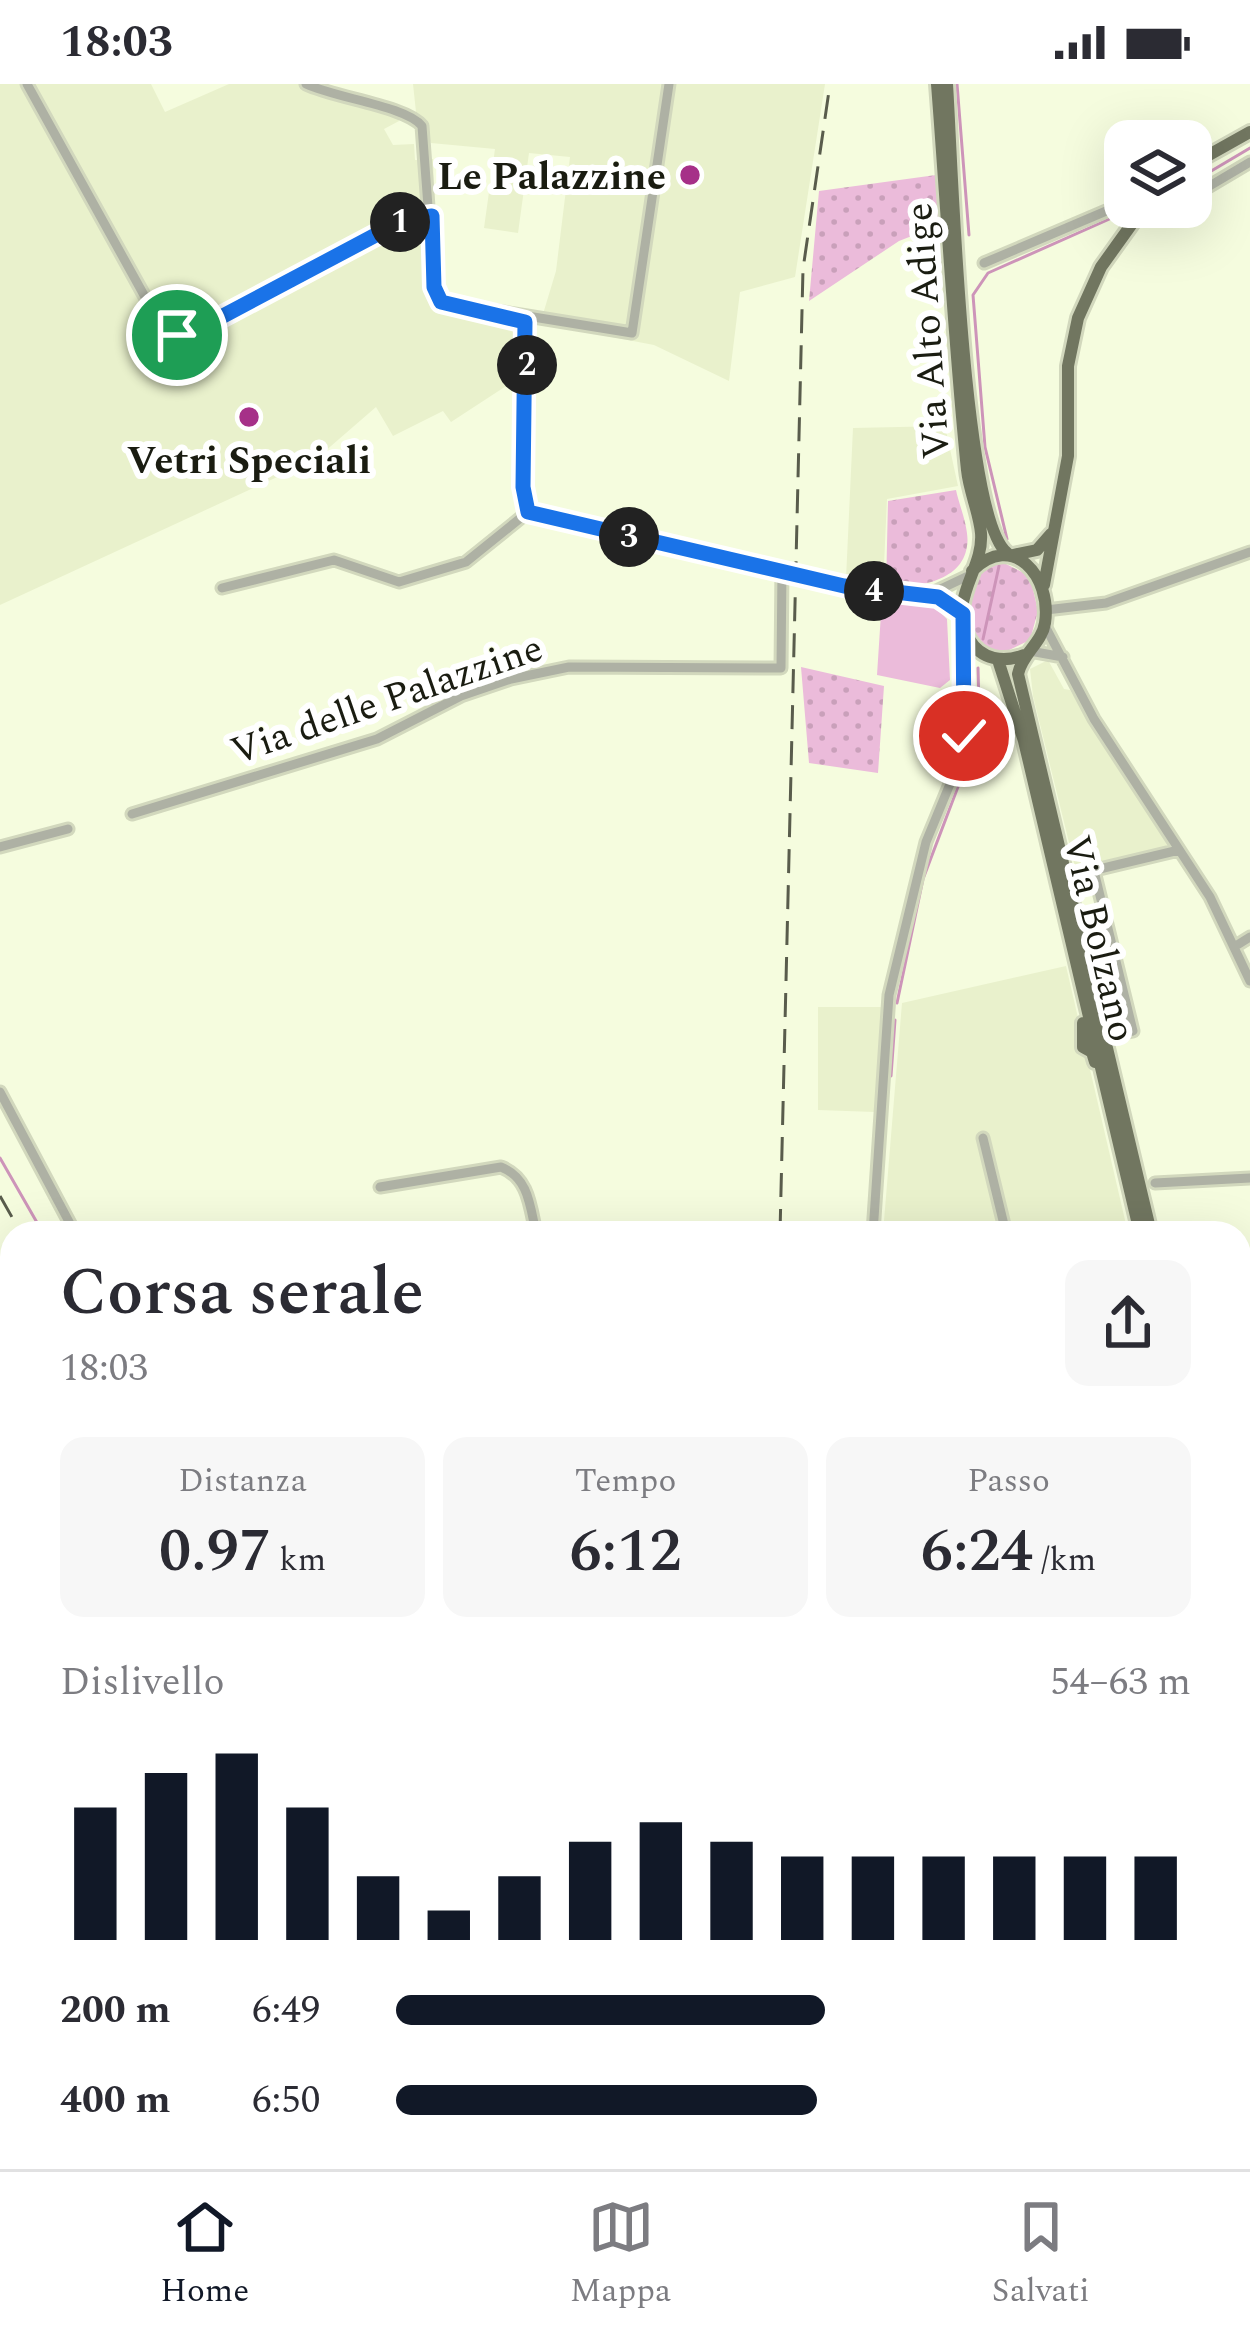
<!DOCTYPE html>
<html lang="it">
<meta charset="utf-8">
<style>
:root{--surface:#fff;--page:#f7f7f7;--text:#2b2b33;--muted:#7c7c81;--line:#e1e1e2;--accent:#111827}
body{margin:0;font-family:Spectral,serif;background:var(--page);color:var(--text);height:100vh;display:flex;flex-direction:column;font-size:45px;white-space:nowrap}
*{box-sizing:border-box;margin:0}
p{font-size:39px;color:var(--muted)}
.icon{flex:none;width:66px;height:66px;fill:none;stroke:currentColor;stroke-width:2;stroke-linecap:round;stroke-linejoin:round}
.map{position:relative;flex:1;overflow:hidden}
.panel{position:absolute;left:0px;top:1137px;width:1251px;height:948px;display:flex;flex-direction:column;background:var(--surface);border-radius:36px 36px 0 0;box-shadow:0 12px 48px #0002}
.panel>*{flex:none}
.buttons{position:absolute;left:1104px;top:36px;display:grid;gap:24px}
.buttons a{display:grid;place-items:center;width:108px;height:108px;border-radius:24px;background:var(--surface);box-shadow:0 12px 48px #0002;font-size:60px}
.pin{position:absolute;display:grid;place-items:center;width:102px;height:102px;color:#fff;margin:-51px;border:6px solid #fff;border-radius:50%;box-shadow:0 3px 12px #0007}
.km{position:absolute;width:60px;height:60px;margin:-30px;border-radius:50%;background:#222;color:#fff;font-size:33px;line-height:60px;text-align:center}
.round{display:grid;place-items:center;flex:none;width:126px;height:126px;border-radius:24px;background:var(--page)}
.summary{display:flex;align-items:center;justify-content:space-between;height:204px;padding:0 60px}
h1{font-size:66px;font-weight:600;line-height:90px}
.figures{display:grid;grid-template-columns:repeat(3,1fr);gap:18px;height:204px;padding:12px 60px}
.figures div{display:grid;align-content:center;border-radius:24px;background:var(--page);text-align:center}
.figures b{font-size:60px;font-weight:600}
.figures small{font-size:33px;font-weight:400}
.figures p{font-size:33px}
.chart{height:336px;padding:24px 60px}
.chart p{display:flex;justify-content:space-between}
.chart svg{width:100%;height:216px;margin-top:12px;stroke:var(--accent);stroke-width:6}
ul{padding:0 60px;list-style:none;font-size:39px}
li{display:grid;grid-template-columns:192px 144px 1fr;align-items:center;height:90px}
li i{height:30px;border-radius:15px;background:var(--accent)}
.status{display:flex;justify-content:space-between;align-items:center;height:84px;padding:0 60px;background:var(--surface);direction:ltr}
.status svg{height:33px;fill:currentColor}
.menu{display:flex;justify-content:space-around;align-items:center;height:168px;border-top:3px solid var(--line);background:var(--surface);font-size:33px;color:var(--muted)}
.menu a{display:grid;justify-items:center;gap:6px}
.menu .on{color:var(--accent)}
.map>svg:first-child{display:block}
.built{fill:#e9f1cc}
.grass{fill:url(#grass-dots)}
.park{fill:#ebbbda}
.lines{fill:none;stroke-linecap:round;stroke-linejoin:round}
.stream{stroke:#cd94b9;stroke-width:3}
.minor-casing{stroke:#d2d8bd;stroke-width:15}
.major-casing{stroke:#d2d8bd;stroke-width:18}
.minor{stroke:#aeb1a4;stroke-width:9}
.major{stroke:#717660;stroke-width:12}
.rail{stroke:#595c4c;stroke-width:3;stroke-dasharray:24 12;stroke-linecap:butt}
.route-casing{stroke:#fff;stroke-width:24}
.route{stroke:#1a73e8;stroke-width:15}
.poi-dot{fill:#a63088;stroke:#fff;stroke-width:4.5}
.labels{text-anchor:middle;stroke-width:12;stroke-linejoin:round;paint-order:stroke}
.poi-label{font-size:39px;font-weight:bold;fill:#1a1c11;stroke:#fff;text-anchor:end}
.street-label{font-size:39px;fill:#1a1c11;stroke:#fff}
</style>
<div class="status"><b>18:03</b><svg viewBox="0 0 49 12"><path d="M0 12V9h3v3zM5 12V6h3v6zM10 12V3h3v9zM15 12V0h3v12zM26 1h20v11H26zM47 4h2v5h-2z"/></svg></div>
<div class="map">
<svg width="1250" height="2085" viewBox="0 0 1250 2085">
<defs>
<pattern id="grass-dots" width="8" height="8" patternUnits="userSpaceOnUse" patternTransform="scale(3)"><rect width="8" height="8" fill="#ebbbda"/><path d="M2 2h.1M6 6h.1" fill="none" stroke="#c9a0ba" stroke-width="1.8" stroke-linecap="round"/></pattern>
</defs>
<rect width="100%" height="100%" fill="#f5fcde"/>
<path class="built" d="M 0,0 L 151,0 L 165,28 L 229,0 L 301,0 L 344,19 L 397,31 L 399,37 L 384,45 L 393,61 L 414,60 L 415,76 L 433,75 L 438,206 L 452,217 L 543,230 L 556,187 L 570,73 L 529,69 L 518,149 L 484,144 L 495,65 L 431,59 L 416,28 L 413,0 L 825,0 L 795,193 L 740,208 L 729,297 L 654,261 L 534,238 L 523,291 L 451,338 L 443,327 L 393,352 L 376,323 L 316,375 L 0,521 Z
M 945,342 L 958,402 L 887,415 L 883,503 L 846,495 L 853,344 Z
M 1048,576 L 1064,605 L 1070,606 L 1171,765 L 1076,787 L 1033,612 L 1030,585 Z
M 1066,882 L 1128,1149 L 883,1149 L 902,919 Z
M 818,923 L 882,923 L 875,1028 L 818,1026 Z
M 0,1175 L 12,1195 L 12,2073 L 203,2073 L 184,2085 L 0,2085 Z"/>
<path class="grass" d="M 936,91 L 940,141 L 899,157 L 809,217 L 819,107 Z
M 956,406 C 959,421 970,446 967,462 C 962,500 912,503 886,504 L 888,417 Z
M 1002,478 L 1030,492 L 1038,527 L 1030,556 L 1003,569 C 967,563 961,515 979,488 Z
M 801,583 L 884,602 L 878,689 L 809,679 Z
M 1250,1214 L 1250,1351 L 1239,1351 L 1239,1215 Z"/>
<path class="park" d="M 882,514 L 935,523 L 947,535 L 950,596 L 940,604 L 877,591 Z
M 1248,1623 L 1250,1631 L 1250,1760 L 1239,1753 L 1239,1627 Z"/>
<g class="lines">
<path class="stream" d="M 957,0 L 969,151
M 1191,99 L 1250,64
M 1007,455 L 985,363 L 973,211 L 988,189 L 1114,133
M 983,555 L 999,482
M 978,584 L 979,622
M 897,919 L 923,795 L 978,650
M 891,992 L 895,936
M 0,1074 L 43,1149
M 566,2073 L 573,2085
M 716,2085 L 719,2073"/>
<g class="minor-casing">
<path id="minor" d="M 27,0 L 165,249 L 191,249 L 404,136 L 432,132
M 306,0 C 335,14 406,22 422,42 L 434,203 L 441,218 L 632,249 L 669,0
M 1191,113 L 1250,78
M 984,179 L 1125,119
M 518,232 L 528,247 L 523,402 L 528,428 L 843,502 L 929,511 L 963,529
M 222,504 L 334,476 L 399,498 L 466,478 L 528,428
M 930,510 L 968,492
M 1046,526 L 1106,519 L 1250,468
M 1045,542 L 1094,635 L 1210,813 L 1250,897
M 1030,567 L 1063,573
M 132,730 L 377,655 L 461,612 L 511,595 L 569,583 L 781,584 L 782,484
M 0,763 L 68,745
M 1094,787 L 1133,947 L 1104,953
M 1066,793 L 1179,766
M 1234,863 L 1250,853
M 0,1008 L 75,1149
M 983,1054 L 1006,1149
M 1155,1099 L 1250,1094
M 380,1103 L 501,1083 C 529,1094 530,1122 536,1149
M 873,1149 L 889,911 L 926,758 L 962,671 L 966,547
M 1239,1360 L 1250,1360
M 1239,1622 L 1245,1620
M 1239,1847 L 1241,1846
M 1239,1921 L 1250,1917
M 1239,2063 L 1250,2064
M 392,2073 L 398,2085
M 580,2073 L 587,2085
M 949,2073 L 955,2078 L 968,2073
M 491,2085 L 494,2073
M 775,2085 L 778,2073
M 1141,2085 L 1143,2073"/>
</g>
<g class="major-casing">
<path id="major" d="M 937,0 C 947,129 954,258 967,386 C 969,407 979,428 981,449 C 984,486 947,515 969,555 C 981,576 1004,579 1024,571
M 947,0 C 952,76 962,432 1007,469
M 1191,81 L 1250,48
M 1013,471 L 1037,466 L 1051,450
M 972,487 C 1013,446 1052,493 1045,539 C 1042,559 1022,570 1018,590 L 1151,1149
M 1044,501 L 1068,372 L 1068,282 L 1078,234 L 1101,183 L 1144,123
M 998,576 L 1024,657 L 1140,1149
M 1083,939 L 1083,963 L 1092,968 L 1095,978
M 1239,1522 L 1250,1568
M 1239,1561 L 1250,1607
M 1239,1760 L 1250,1770"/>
</g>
<use href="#minor" class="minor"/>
<use href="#major" class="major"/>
<path class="rail" d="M 0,1112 L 21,1149
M 780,1149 L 803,185 L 830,0
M 551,2073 L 558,2085
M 757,2085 L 757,2073"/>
</g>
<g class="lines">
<g class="route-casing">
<path id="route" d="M 177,251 L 191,249 L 404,136 L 432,132 L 434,203 L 441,218 L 525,238 L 523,403 L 528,428 L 844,502 L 938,513 L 963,530 L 964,652"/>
</g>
<use href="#route" class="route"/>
</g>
<g class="poi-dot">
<circle cx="690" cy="91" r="12"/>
<circle cx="249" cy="333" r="12"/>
</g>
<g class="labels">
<g class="poi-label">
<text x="666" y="105">Le Palazzine</text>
<text x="249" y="389" text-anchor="middle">Vetri Speciali</text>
</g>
<g class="street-label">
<text transform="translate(926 247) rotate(-94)" y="14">Via Alto Adige</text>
<text transform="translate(386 614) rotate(-19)" y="14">Via delle Palazzine</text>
<text transform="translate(1101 854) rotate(77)" y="14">Via Bolzano</text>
</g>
</g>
</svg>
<div class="buttons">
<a><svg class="icon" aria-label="layers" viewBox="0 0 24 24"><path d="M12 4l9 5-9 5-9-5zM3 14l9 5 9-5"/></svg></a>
</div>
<div class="pin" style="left:177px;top:251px;background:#1e9e55"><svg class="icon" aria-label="arrive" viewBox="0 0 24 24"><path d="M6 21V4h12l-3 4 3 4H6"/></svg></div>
<div class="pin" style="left:964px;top:652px;background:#d93025"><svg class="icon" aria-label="check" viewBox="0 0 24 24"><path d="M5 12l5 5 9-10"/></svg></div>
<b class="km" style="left:400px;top:138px">1</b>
<b class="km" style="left:527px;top:281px">2</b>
<b class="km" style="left:629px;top:453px">3</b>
<b class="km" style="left:874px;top:507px">4</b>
<section class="panel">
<div class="summary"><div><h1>Corsa serale</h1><p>18:03</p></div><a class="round"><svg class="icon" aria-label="share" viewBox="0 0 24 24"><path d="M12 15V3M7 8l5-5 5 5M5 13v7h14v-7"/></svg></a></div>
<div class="figures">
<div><p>Distanza</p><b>0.97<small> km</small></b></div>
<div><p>Tempo</p><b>6:12</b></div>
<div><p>Passo</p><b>6:24<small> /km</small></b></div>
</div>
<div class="chart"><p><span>Dislivello</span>54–63 m</p>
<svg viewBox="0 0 160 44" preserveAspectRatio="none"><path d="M5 44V17M15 44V10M25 44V6M35 44V17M45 44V31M55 44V38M65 44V31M75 44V24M85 44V20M95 44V24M105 44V27M115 44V27M125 44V27M135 44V27M145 44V27M155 44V27"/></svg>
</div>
<ul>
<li><b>200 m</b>6:49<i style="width:54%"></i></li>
<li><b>400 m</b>6:50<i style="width:53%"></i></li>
</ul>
</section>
</div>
<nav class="menu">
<a class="on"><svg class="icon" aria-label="home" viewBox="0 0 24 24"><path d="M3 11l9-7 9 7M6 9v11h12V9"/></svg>Home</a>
<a><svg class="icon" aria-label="map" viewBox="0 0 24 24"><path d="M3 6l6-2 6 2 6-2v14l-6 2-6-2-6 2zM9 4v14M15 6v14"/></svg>Mappa</a>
<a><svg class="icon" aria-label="saved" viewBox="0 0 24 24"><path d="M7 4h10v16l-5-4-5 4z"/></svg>Salvati</a>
</nav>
